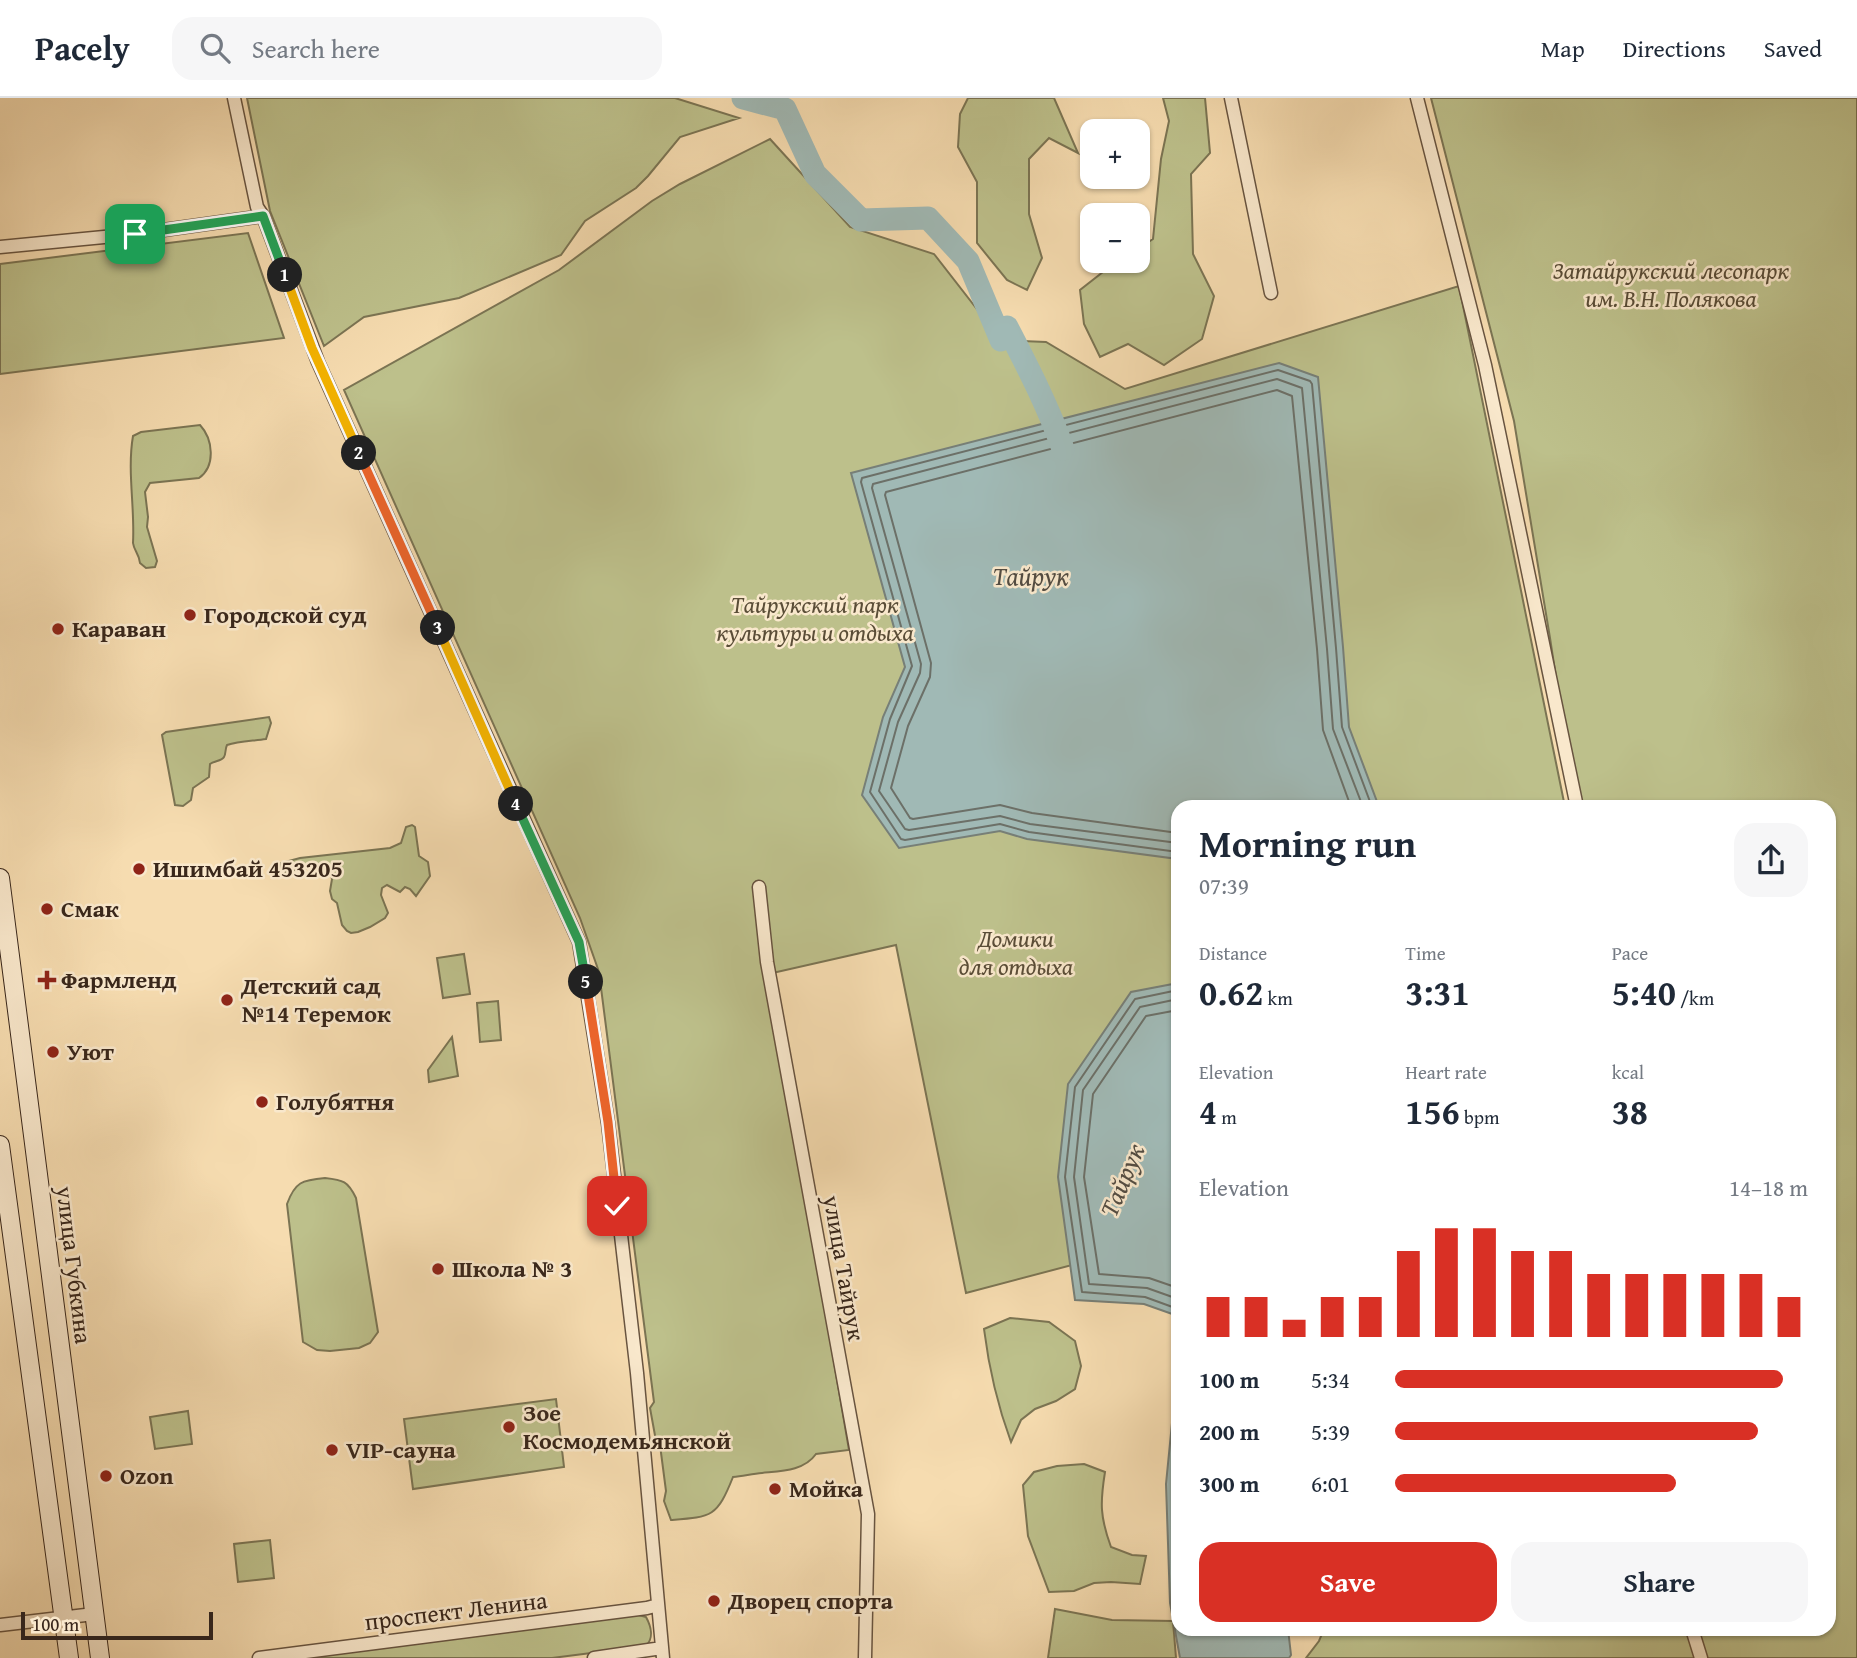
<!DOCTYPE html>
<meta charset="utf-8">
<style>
:root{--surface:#fff;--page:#f6f6f7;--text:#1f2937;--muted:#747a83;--line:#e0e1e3;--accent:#d93025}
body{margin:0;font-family:"Gentium Book Plus",serif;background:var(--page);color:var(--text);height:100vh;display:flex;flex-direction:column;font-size:26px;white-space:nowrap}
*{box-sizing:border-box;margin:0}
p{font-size:23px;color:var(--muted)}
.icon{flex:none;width:38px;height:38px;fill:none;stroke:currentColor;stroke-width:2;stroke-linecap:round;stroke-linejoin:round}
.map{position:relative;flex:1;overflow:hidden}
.panel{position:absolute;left:1171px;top:702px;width:665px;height:836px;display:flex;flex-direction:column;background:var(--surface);border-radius:21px;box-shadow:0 2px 5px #0004}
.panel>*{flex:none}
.buttons{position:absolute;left:1080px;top:21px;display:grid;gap:14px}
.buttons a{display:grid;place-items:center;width:70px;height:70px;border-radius:14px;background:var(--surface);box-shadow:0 2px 5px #0004;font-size:35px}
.scale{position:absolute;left:21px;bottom:18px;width:192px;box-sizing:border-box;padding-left:7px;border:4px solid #39271b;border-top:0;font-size:19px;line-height:24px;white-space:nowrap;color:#39271b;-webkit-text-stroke:5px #f9e8cc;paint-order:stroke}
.pin{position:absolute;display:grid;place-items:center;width:60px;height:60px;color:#fff;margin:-30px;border-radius:14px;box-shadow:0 4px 10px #0006}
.km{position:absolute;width:35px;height:35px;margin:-18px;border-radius:50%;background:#222;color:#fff;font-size:19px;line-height:35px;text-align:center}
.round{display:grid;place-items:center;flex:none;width:74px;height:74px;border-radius:21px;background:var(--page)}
.headline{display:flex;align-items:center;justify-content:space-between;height:119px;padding:0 28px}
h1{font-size:38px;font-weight:600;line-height:52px}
.metrics{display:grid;grid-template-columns:repeat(3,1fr);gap:10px;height:119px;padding:7px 28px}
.metrics div{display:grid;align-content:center}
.metrics b{font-size:35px;font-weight:600}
.metrics small{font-size:19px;font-weight:400}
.metrics p{font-size:19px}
.chart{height:196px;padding:14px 28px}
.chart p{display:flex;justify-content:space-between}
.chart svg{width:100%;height:126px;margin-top:7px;stroke:var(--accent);stroke-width:6}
.button{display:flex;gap:14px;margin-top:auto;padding:14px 28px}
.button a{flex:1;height:80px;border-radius:21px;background:var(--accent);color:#fff;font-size:28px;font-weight:600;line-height:80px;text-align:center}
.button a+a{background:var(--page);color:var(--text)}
ul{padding:0 28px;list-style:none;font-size:23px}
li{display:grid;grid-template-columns:112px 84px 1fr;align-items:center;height:52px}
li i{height:18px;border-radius:9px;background:var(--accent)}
header{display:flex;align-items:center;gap:42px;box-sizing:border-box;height:98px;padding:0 35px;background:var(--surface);border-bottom:2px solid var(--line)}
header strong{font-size:33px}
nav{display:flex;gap:38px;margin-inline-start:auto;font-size:24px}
.search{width:490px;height:63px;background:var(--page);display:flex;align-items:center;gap:18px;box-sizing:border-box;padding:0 24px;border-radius:21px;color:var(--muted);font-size:26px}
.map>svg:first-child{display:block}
.green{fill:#bdc08b;stroke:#7b7453;stroke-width:2}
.water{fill:#a0b9b5;stroke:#777f77;stroke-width:2}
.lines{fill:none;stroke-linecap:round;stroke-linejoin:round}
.shore{stroke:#6c7068;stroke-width:2}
.river{stroke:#a0b9b5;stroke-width:23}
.street-casing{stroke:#685440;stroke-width:15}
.secondary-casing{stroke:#39271b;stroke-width:20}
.street{stroke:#f9e8cc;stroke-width:12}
.secondary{stroke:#f9e8cc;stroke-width:18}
.split-1-casing{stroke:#fff;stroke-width:14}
.split-2-casing{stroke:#fff;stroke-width:14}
.split-3-casing{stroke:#fff;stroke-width:14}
.split-4-casing{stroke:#fff;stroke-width:14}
.split-5-casing{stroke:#fff;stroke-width:14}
.split-6-casing{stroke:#fff;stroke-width:14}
.split-1{stroke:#22a559;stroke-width:9}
.split-2{stroke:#f5b400;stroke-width:9}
.split-3{stroke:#f0652b;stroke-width:9}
.split-4{stroke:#f5b400;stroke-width:9}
.split-5{stroke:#22a559;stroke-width:9}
.split-6{stroke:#f0652b;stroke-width:9}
.poi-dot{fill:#8f2418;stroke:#f9e8cc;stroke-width:2.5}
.labels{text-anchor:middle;stroke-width:5;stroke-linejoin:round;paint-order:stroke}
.park-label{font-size:24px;font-style:italic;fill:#5a4d37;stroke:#f9e8cc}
.poi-label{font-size:24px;font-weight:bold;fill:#39271b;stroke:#f9e8cc;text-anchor:start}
.street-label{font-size:24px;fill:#39271b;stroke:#f9e8cc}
.water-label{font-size:26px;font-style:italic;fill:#534c42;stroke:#f9e8cc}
</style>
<header>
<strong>Pacely</strong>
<div class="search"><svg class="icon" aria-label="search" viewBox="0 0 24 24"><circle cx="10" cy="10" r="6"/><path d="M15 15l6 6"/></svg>Search here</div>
<nav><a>Map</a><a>Directions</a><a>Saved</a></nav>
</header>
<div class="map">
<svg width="1857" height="1560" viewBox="0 0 1857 1560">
<rect width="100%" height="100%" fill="#f6dcb0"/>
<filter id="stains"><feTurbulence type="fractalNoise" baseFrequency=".00286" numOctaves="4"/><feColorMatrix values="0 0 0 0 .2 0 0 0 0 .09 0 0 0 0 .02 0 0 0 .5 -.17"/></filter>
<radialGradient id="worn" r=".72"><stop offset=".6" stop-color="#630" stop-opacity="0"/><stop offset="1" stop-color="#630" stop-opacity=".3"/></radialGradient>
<path class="green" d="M 247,0 L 675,0 L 739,20 L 680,39 L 648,78 L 636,90 L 585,123 L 561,157 L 459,200 L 364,219 L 324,248 L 270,113 Z
M 968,0 L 1054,0 L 1078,55 L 1049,40 L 1029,61 L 1029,116 L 1042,160 L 1027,192 L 1007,182 L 977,145 L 977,84 L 958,49 L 960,16 Z
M 1163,0 L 1205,0 L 1210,55 L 1191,76 L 1193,156 L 1214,198 L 1202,241 L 1164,267 L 1128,246 L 1100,259 L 1084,226 L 1080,192 L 1117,163 L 1138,163 L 1138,151 L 1153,141 L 1161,61 L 1169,23 Z
M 1431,0 L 1857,0 L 1857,1560 L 1306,1560 L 1319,1543 L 1324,1531 L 1829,1531 L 1829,709 L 1577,709 L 1573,691 L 1550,540 L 1514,323 Z
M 770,41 L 850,129 L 934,156 L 1001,242 L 1046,244 L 1125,291 L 1459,188 L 1565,709 L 1178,709 L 1178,1139 L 966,1195 L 896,847 L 768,876 L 849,1352 L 816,1356 C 804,1373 781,1373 762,1375 C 752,1376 743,1378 733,1379 C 717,1419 712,1419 671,1422 L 664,1403 L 666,1393 L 660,1347 L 656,1343 L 650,1310 L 654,1304 L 599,874 L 580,820 L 344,292 L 559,172 L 652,103 L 680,86 Z
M 248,135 L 284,240 L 0,276 L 0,166 Z
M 200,327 C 213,341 216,368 199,380 L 150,385 L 145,394 L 148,419 L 147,429 L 157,463 L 155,469 L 146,470 L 140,465 C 139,455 134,453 133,445 C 135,409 127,373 133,338 L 141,334 Z
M 269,619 L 271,625 L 266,641 C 253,643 239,643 227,647 C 225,651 226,656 224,659 C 222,663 214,663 210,666 L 209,679 L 193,690 L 191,702 L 183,708 L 175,707 L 162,637 L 166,634 Z
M 412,727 L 415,729 L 419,758 L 428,764 L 430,778 L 416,798 L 410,791 L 405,789 L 400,794 L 387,787 L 382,790 L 381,797 L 388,815 L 385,820 L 370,829 L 358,834 L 351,835 L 347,833 L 342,827 L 337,805 L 332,801 L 330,793 L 332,781 L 329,771 L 325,768 L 284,774 L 280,771 L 281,765 L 300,760 L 390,750 L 401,745 L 406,729 Z
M 464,856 L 470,896 L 443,900 L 437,860 Z
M 498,903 L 501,942 L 480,944 L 477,905 Z
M 452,939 L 458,978 L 429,984 L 428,972 Z
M 325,1080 C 343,1082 348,1083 356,1100 L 378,1234 L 370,1245 L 359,1250 L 330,1253 L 317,1252 L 303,1244 L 287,1106 C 295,1084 302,1082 325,1080 Z
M 1010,1220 L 1049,1224 L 1075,1243 L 1081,1268 L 1075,1291 L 1056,1303 L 1035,1311 L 1021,1322 L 1011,1344 C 997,1306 989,1271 984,1231 Z
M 556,1301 L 564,1369 L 413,1391 L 404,1321 Z
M 188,1313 L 192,1346 L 155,1351 L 150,1319 Z
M 1084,1366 L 1105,1374 C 1100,1405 1100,1419 1111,1449 L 1132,1457 L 1146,1458 L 1140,1486 L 1111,1484 L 1094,1485 L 1074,1493 L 1049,1494 L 1028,1438 L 1023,1387 L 1034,1374 L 1057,1368 Z
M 270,1442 L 274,1480 L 238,1484 L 234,1446 Z
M 1055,1511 L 1112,1522 L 1173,1523 L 1176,1560 L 1048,1560 Z
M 635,1516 L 646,1519 C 651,1528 654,1540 646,1548 L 552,1560 L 304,1560 Z"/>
<path class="water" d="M 1279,265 L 1318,279 L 1343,549 L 1349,629 L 1379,709 L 1178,709 L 1178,761 L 1027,741 L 1000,733 L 899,750 L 862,697 L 883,619 L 905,569 L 851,375 Z
M 1178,885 L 1178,1218 L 1144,1206 L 1075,1202 L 1058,1079 L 1068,986 L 1131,894 Z
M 1178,1313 L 1178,1531 L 1288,1531 L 1291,1557 L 1289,1560 L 1180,1560 L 1170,1505 L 1166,1386 L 1172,1325 Z"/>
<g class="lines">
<path class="shore" d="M 1178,735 L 1032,715 L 1000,707 L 913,721 L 910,720 L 891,690 L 908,628 L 930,579 L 931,565 L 885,397 L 886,394 L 1277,292 L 1292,298 L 1317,551 L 1323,632 L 1351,709
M 1178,745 L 1030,726 L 1000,718 L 909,732 L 905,731 L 879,693 L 898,624 L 920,575 L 921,566 L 872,390 L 873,386 L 1277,281 L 1302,290 L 1327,551 L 1333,631 L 1363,709
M 1178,754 L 1029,734 L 1000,726 L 905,742 L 901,741 L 870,694 L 890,621 L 912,568 L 861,384 L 862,380 L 1278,272 L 1310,283 L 1312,286 L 1336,550 L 1342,629 L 1372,709
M 1178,892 L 1135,901 L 1075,989 L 1065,1079 L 1082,1194 L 1145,1199 L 1178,1211
M 1178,901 L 1140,909 L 1083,992 L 1074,1079 L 1089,1186 L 1147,1190 L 1178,1201
M 1178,912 L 1146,918 L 1093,996 L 1084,1079 L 1099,1176 L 1149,1180 L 1178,1190
M 1178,1341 L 1173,1386 L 1178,1508"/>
<path class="river" d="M 743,0 L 785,11 L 815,76 L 861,122 L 928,120 L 968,163 L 1001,242 L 1007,229 C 1027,268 1048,308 1063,351"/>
<g class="street-casing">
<path id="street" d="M 234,0 L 257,109 L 263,118 L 318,264 L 579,844 L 608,1025 L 637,1275 L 663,1560
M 1231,0 L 1271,195
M 1417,0 L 1485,267 L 1577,709
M 0,149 L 135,136 L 263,118
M 759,789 L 767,864 L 868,1416 L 865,1560
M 0,1527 L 94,1516
M 1692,1531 L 1701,1560
M 259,1560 L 647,1510 L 658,1507
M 594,1560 L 662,1550"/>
</g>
<g class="secondary-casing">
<path id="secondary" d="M 0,780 L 100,1560
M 0,1047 L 69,1560"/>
</g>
<use href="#street" class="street"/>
<use href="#secondary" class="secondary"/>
</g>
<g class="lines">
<g class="split-1-casing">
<path id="split-1" d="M 135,136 L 263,118 L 285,177"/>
</g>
<g class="split-2-casing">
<path id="split-2" d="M 285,177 L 312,250 L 359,355"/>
</g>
<g class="split-3-casing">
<path id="split-3" d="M 359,355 L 438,530"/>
</g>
<g class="split-4-casing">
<path id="split-4" d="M 438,530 L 516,706"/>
</g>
<g class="split-5-casing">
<path id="split-5" d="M 516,706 L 579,844 L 586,884"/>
</g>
<g class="split-6-casing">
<path id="split-6" d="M 586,884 L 608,1024 L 617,1108"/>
</g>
<use href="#split-1" class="split-1"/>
<use href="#split-2" class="split-2"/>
<use href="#split-3" class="split-3"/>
<use href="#split-4" class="split-4"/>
<use href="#split-5" class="split-5"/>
<use href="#split-6" class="split-6"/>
</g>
<g class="poi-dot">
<circle cx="190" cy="517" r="7"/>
<circle cx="58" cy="531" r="7"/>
<circle cx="139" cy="771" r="7"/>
<circle cx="47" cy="811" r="7"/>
<path d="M43.5 871.5h7v7h7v7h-7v7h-7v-7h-7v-7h7z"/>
<circle cx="227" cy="902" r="7"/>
<circle cx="53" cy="954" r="7"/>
<circle cx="262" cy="1004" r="7"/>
<circle cx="438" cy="1171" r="7"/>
<circle cx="509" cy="1329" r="7"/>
<circle cx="332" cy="1352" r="7"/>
<circle cx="106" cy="1378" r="7"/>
<circle cx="775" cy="1391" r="7"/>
<circle cx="714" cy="1503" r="7"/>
</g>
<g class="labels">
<g class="park-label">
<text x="1671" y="181">Затайрукский лесопарк<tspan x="1671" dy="28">им. В.Н. Полякова</tspan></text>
<text x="815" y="515">Тайрукский парк<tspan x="815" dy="28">культуры и отдыха</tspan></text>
<text x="1016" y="849">Домики<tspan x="1016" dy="28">для отдыха</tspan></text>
</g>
<g class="poi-label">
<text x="204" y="525">Городской суд</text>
<text x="72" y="539">Караван</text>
<text x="153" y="779">Ишимбай 453205</text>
<text x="61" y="819">Смак</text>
<text x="61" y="890">Фармленд</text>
<text x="241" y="896">Детский сад<tspan x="241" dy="28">№14 Теремок</tspan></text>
<text x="67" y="962">Уют</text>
<text x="276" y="1012">Голубятня</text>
<text x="452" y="1179">Школа № 3</text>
<text x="523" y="1323">Зое<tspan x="523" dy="28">Космодемьянской</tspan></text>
<text x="346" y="1360">VIP-сауна</text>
<text x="120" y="1386">Ozon</text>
<text x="789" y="1399">Мойка</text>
<text x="728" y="1511">Дворец спорта</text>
</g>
<g class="street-label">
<text transform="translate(74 1167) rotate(83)" y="8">улица Губкина</text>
<text transform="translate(844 1170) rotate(80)" y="8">улица Тайрук</text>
<text transform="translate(456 1513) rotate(-7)" y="8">проспект Ленина</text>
</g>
<g class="water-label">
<text x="1031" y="487">Тайрук</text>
<text transform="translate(1122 1082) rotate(-67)" y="9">Тайрук</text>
</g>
</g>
<rect width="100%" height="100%" filter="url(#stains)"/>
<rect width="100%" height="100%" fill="url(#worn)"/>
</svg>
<div class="buttons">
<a>+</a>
<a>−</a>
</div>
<div class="scale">100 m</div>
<div class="pin" style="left:135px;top:136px;background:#1e9e55"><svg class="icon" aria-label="arrive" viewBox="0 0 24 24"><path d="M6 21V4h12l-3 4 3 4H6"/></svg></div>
<div class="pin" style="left:617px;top:1108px;background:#d93025"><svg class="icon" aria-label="check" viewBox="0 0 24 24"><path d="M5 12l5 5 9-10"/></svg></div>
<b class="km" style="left:285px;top:177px">1</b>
<b class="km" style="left:359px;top:355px">2</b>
<b class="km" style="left:438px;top:530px">3</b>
<b class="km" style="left:516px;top:706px">4</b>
<b class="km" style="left:586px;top:884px">5</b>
<section class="panel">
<div class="headline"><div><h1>Morning run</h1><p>07:39</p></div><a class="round"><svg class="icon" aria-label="share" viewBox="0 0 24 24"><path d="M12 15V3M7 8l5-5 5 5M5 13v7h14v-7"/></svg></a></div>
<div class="metrics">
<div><p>Distance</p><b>0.62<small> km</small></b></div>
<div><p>Time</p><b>3:31</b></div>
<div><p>Pace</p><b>5:40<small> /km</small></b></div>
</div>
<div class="metrics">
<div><p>Elevation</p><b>4<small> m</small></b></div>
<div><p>Heart rate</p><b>156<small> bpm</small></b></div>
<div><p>kcal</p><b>38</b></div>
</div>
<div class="chart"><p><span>Elevation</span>14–18 m</p>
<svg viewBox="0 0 160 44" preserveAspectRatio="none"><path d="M5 44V30M15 44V30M25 44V38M35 44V30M45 44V30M55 44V14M65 44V6M75 44V6M85 44V14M95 44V14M105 44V22M115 44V22M125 44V22M135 44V22M145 44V22M155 44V30"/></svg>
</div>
<ul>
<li><b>100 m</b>5:34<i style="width:94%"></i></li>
<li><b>200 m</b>5:39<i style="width:88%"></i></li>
<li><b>300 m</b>6:01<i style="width:68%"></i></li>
</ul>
<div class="button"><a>Save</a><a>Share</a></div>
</section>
</div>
